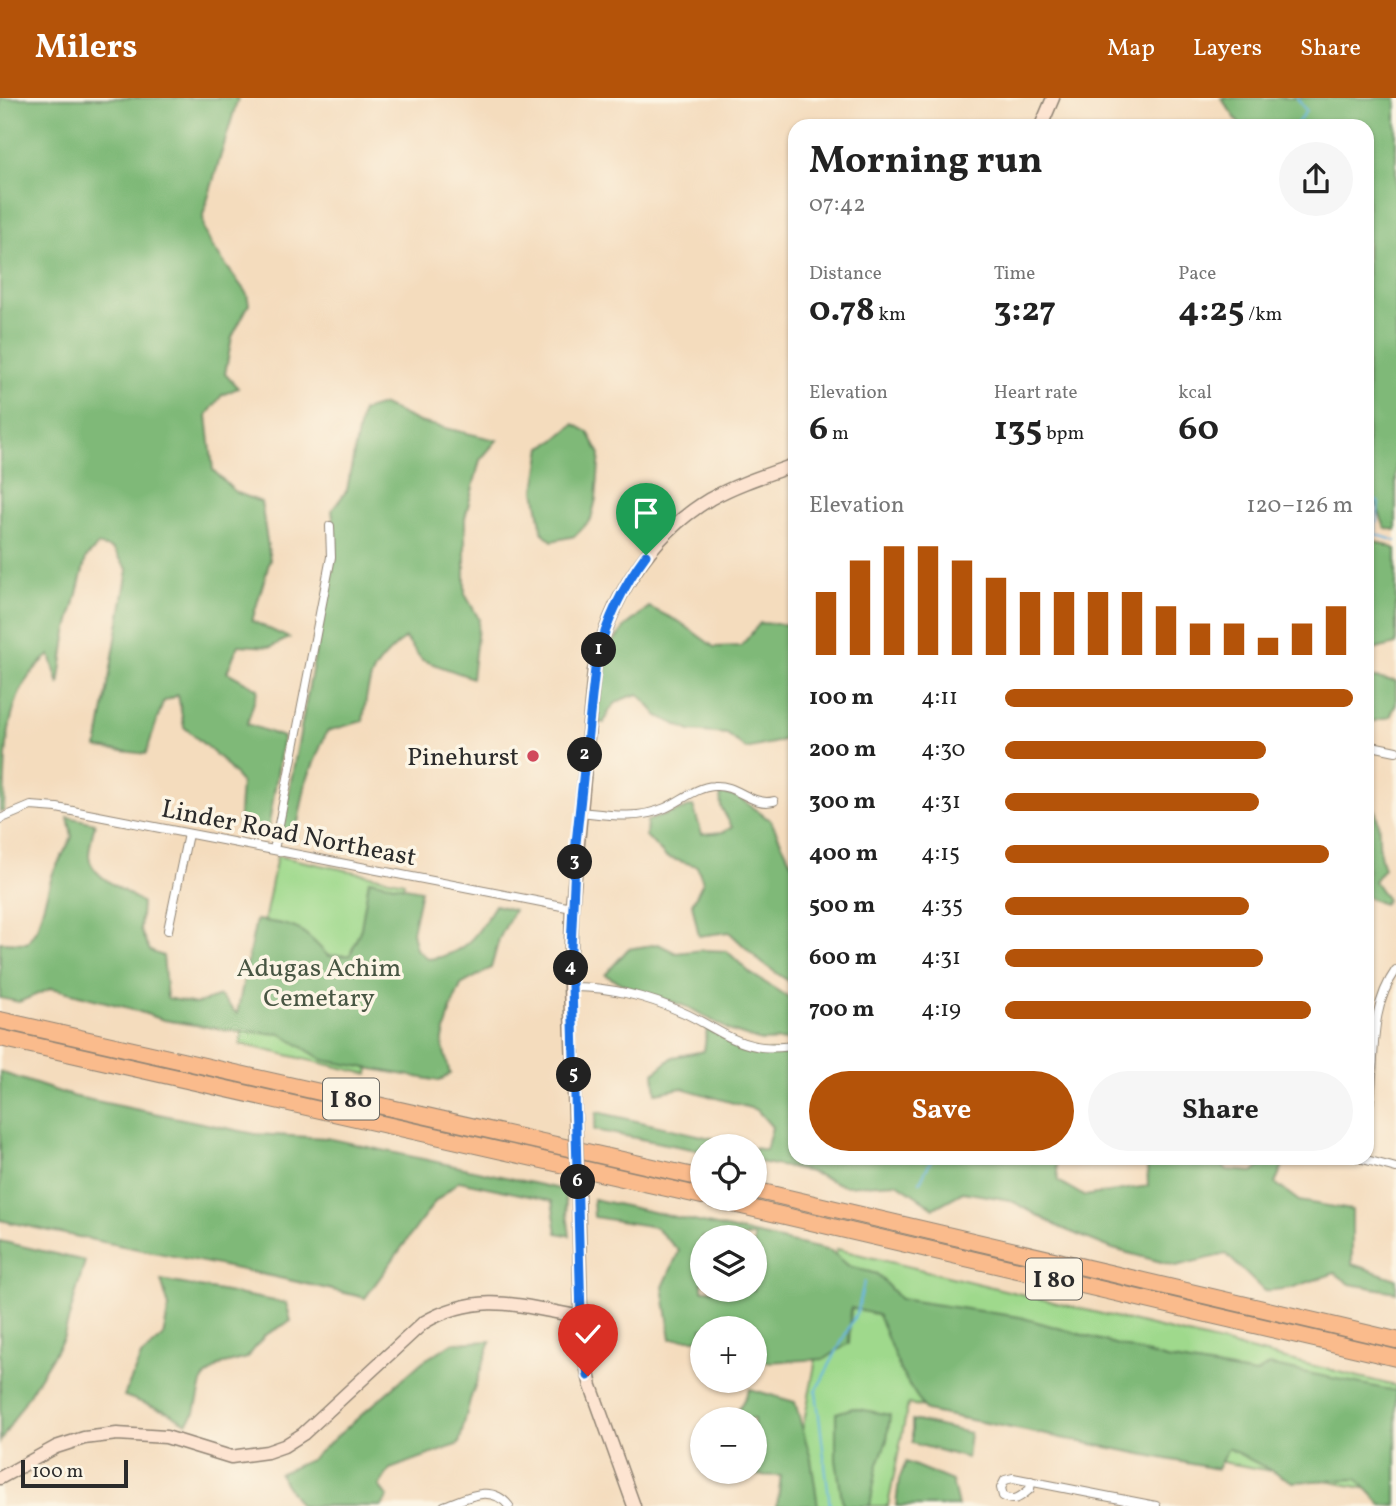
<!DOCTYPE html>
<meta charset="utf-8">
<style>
:root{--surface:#fff;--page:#f6f6f6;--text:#222;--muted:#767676;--accent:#b45309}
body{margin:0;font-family:Vollkorn,serif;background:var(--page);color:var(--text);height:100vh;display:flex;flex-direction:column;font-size:26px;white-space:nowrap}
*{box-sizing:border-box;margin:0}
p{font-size:23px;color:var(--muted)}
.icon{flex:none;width:38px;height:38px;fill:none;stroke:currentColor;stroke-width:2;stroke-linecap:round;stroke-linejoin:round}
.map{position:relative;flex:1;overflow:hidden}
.sheet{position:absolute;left:788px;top:21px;width:586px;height:1046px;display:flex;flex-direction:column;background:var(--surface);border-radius:21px;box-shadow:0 2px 5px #0004}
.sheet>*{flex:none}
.controls{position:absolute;left:690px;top:1036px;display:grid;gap:14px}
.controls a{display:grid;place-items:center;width:77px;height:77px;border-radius:50%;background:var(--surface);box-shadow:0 2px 5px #0004;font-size:35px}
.scale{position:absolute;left:21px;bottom:18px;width:107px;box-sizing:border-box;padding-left:7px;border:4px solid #2b2b2b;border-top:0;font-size:19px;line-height:24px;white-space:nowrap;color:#2b2b2b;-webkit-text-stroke:5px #fcf5e5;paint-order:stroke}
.pin{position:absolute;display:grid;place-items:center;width:60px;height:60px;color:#fff;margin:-72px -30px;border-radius:50% 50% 50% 0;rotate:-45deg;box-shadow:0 0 7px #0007}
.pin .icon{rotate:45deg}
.km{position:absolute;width:35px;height:35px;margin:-18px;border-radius:50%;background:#222;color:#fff;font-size:19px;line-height:35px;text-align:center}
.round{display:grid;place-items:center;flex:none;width:74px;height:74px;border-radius:37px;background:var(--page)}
.headline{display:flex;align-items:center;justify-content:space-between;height:119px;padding:0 21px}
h1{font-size:38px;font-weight:700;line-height:52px}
.figures{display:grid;grid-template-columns:repeat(3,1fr);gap:10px;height:119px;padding:7px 21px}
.figures div{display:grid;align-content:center}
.figures b{font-size:35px;font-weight:700}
.figures small{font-size:19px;font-weight:400}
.figures p{font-size:19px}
.chart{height:196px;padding:14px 21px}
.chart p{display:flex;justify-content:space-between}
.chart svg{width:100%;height:126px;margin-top:7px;stroke:var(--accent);stroke-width:6}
.button{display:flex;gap:14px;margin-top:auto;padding:14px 21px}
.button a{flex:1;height:80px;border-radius:42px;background:var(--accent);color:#fff;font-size:28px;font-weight:700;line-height:80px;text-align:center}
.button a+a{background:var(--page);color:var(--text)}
ul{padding:0 21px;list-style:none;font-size:23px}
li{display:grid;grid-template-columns:112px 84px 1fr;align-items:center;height:52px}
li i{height:18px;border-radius:9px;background:var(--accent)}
header{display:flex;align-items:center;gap:42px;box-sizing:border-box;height:98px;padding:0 35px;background:var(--accent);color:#fff}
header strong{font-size:33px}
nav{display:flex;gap:38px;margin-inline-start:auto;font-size:24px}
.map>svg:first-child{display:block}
.green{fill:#9fd98c;stroke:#65825c;stroke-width:2}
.forest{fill:#7fb978;stroke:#557252;stroke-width:2;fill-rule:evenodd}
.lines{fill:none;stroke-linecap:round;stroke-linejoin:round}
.stream{stroke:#6ab7e3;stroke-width:2}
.street-casing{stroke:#908474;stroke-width:10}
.secondary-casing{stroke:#908474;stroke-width:15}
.highway-casing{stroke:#908474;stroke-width:18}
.street{stroke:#fff;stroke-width:8}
.secondary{stroke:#fde4d1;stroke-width:12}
.highway{stroke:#fabb8c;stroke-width:16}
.secondary-bridge-casing{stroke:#908474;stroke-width:15;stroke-linecap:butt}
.secondary-bridge{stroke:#fde4d1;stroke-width:12}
.route-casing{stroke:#fff;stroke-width:14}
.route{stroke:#1a73e8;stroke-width:9}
.poi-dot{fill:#d1495b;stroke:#fcf5e5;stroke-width:2.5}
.labels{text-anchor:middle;stroke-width:7;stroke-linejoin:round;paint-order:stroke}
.shield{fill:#fcf5e5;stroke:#6a6863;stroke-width:2}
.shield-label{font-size:24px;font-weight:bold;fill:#2b2b2b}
.poi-label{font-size:26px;fill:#2b2b2b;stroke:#fcf5e5;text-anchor:end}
.street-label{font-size:26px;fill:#2b2b2b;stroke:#fcf5e5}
.park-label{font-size:26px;fill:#485643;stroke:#fcf5e5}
</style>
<header>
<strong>Milers</strong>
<nav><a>Map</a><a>Layers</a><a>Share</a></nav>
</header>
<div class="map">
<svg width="1396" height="1408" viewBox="0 0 1396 1408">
<rect width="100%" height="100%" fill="#fcf5e5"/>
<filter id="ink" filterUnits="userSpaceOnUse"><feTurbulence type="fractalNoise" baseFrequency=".0143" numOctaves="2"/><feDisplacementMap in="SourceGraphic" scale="14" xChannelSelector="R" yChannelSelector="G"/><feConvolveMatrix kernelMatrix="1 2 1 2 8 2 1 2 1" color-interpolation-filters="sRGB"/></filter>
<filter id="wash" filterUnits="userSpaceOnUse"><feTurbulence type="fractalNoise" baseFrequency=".00686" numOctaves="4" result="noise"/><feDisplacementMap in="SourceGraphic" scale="28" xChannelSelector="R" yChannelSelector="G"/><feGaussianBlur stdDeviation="1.57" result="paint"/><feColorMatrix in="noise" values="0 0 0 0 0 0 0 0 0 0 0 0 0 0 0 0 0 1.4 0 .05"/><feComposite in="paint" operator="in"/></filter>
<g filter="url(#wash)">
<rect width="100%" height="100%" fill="#f4dcbd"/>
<path class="green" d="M 277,758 L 404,784 L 368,976 L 240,946 Z
M 837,1151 L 1396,1288 L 1396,1396 L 908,1306 L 888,1408 L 788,1408 Z"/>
<path class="forest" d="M 0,0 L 238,0 L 203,117 L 204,131 L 212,148 L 247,196 L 249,206 L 232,239 L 225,276 L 238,290 L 222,297 L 207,317 L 213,372 L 235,394 L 261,404 L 270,462 L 252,523 L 289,540 L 271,549 L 238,547 L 227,574 L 258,591 L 247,626 L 283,639 L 267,739 L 238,732 L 241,684 L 223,663 L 184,629 L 178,597 L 163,604 L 146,656 L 97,650 L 128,472 L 113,451 L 98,447 L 86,460 L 66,539 L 59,587 L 50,557 C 2,592 6,659 4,713 L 0,714 Z
M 1221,0 L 1396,0 L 1396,432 L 1385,430 L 1367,382 L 1367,28 L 1241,28 Z
M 383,307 L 419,324 L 497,342 L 480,362 L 465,420 L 465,496 L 479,521 L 472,580 L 422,562 L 405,540 C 369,570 369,578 363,623 L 327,633 L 306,684 L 295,740 L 280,741 L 336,446 L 332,412 L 347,392 L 362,313 Z
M 574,326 L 588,334 L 600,356 L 596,401 L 591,421 L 575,438 L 552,443 L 542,434 L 535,392 L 542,349 L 554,343 Z
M 1367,405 L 1373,414 L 1373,442 L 1396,451 L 1396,546 L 1369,553 L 1367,562 Z
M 649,509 L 680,524 L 714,549 L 741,548 L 760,525 L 794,527 L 794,637 L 777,644 L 746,651 L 727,636 L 690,633 L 658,618 L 639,596 C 619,601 611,604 604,625 L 594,623 L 606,553 L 626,528 Z
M 1367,579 L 1396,583 L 1396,606 L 1390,619 L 1367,625 Z
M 720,694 L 741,701 L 771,723 L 794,770 L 794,887 L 762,865 L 729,834 L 699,838 L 692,806 L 703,784 L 697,768 L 666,759 L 646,738 L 647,723 L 693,708 L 702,736 L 723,734 L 732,729 L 721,709 Z
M 1367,700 C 1387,724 1373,745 1384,770 L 1374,783 L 1387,802 L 1383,806 L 1367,799 Z
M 68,719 L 95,725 C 93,735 89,748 89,758 C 90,779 126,792 142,805 L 140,832 L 150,853 L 163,858 L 167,900 L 196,906 L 220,898 L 237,916 L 256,822 C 297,828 300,827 328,858 L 350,857 L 361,830 L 369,782 L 421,792 L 412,834 L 416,851 L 428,861 C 465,857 477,837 495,807 L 514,812 L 499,841 L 491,870 L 461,887 L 451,910 L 442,945 L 450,976 L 439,983 L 323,962 L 281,936 L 233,933 L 164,922 L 125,909 L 52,890 L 19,904 L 0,900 L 0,844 L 27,845 L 37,830 L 53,775 L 72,739 Z
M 658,846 L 676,855 L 703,852 L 727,853 L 750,875 L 794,903 L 794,942 L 761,943 L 731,933 L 688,909 L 630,890 L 605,877 L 628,851 Z
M 707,931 L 751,953 L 794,955 L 794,1060 L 1056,1061 L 1058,1083 L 1084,1098 L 1148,1088 L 1147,1065 L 1141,1061 L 1217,1061 L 1227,1072 L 1253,1074 L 1270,1061 L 1286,1061 L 1275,1085 L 1299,1103 L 1352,1112 L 1352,1166 L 1396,1181 L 1396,1194 L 1350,1186 L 1335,1175 L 1291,1190 L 1264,1193 L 1226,1156 L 1176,1168 L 1113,1151 L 1061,1130 L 1010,1102 L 963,1094 L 934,1110 L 897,1085 L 844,1088 L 811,1074 L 754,1063 L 754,1050 L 766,1052 L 772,1029 L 757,1012 L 682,990 L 656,995 L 654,975 L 673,959 L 704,953 Z
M 0,974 L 72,998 L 255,1036 L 327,1040 L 564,1092 L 570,1138 L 557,1135 L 552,1103 L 459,1083 L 435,1104 L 365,1200 C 244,1169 121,1150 0,1122 Z
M 597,1014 L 746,1048 L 702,1048 L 702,1053 L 594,1032 Z
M 593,1101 L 831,1153 L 849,1168 L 877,1176 L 900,1201 L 1020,1219 L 1167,1261 L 1256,1276 L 1269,1267 L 1396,1293 L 1396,1408 L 1382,1407 L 1357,1381 L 1293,1384 L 1228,1350 L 1217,1371 L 926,1313 L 901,1274 L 878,1217 L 851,1210 L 849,1245 L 825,1261 L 766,1264 L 754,1257 L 754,1230 L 702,1230 L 702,1241 L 671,1241 L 663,1189 L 679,1153 L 655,1129 L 594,1119 ZM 702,1139 L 754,1139 L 754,1192 L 702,1192 Z
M 0,1143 L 85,1163 L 63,1241 L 0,1344 Z
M 161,1182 L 286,1205 L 291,1223 L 265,1237 L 247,1260 L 220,1267 L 203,1281 L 195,1314 L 187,1325 L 168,1314 L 124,1298 L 141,1258 L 163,1239 L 169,1209 Z
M 491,1243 L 470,1302 L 459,1346 L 390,1371 L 379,1388 L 388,1399 L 382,1408 L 300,1408 L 279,1376 L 310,1362 L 423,1263 L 453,1245 Z
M 750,1291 L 795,1304 L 811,1361 L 818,1408 L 777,1408 L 781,1378 L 751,1377 L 743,1374 L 754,1374 L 754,1321 L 733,1321 Z
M 853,1310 L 890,1317 L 887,1342 L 877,1369 L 870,1408 L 843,1408 L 836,1362 L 836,1315 Z
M 912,1322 L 970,1335 L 967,1360 L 912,1345 Z
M 906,1364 L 952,1383 L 958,1408 L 896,1408 L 899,1382 Z"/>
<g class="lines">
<path class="stream" d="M 1295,28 L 1306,13 L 1297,0
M 1367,395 L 1379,405 L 1375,436 L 1396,443
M 920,1084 L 932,1060
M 830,1408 L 816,1293 L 858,1212 L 864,1184"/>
</g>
</g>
<g filter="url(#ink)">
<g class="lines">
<g class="street-casing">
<path id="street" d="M 1367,647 L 1396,653
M 580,714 C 609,717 637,722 665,710 C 681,703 696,689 714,688 C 737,686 752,709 774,703
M 0,721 L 31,708 L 57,710 L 572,810
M 274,752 L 331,459 L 330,428
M 168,832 L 188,736
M 570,889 C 607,888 649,899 682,914 C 706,924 730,944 756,948 C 769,951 782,949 794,948
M 1367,1019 C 1378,970 1365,916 1396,872
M 1359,1060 L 1396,1070
M 1031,1383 L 1030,1391 C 1020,1399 1015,1405 1003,1398 L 1001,1390 L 1005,1382 L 1013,1380 L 1156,1408
M 444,1408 C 467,1400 491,1385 509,1408"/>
</g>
<g class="secondary-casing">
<path id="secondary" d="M 1041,28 L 1053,0
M 575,1020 L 570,889 L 572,810 L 594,573 C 609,503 647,439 710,401 C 737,386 766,377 794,367
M 578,1091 L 581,1219 L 586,1267 L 591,1288 L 634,1408
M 0,1380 L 56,1349 L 84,1340 L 117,1336 L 166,1339 L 231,1359 L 267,1354 L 284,1348 L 303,1336 L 423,1225 C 479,1192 521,1208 581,1219"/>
</g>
<g class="highway-casing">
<path id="highway" d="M 0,922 L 702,1080
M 0,940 L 702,1098
M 754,1092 L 1396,1242
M 712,1101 L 1396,1260"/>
</g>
<use href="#street" class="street"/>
<use href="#secondary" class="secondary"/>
<use href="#highway" class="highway"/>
<g class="secondary-bridge-casing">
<path id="secondary-bridge" d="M 575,1020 L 578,1091"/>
</g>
<use href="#secondary-bridge" class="secondary-bridge"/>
</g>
</g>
<g class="lines" filter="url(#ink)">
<g class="route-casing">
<path id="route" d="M 588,1278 L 581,1219 L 571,849 L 576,745 L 596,562 C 607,523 622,489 646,457"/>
</g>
<use href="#route" class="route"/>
</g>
<circle class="poi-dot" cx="533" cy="658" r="7"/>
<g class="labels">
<g class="shield">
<rect x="323" y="980.5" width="56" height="41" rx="5"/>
<rect x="1026" y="1160.5" width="56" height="41" rx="5"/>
</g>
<g class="shield-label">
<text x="351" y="1009">I 80</text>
<text x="1054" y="1189">I 80</text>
</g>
<g class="poi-label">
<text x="519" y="667">Pinehurst</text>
</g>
<g class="street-label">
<text transform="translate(289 734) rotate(11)" y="9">Linder Road Northeast</text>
</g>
<g class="park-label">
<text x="319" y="878">Adugas Achim<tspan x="319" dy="30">Cemetary</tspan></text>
</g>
</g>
</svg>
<div class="controls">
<a><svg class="icon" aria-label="locate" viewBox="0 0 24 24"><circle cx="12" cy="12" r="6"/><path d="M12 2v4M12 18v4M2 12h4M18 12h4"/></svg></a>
<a><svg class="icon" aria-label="layers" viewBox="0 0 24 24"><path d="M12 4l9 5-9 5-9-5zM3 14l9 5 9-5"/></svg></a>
<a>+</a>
<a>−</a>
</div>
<div class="scale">100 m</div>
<div class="pin" style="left:646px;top:457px;background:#1e9e55"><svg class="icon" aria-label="arrive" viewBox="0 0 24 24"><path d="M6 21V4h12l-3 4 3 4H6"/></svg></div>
<div class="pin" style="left:588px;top:1278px;background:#d93025"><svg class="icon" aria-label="check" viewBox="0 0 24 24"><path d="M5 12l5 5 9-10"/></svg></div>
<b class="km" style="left:599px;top:552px">1</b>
<b class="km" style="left:585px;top:657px">2</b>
<b class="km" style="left:575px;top:764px">3</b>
<b class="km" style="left:571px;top:870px">4</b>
<b class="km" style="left:574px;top:977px">5</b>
<b class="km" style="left:578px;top:1084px">6</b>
<section class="sheet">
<div class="headline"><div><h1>Morning run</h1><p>07:42</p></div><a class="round"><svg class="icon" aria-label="share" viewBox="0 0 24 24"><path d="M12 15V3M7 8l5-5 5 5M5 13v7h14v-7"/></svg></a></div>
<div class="figures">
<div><p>Distance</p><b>0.78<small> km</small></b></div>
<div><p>Time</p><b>3:27</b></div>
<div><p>Pace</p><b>4:25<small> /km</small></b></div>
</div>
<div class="figures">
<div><p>Elevation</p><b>6<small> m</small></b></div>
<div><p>Heart rate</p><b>135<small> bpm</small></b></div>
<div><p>kcal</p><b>60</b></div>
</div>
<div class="chart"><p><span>Elevation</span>120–126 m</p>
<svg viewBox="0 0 160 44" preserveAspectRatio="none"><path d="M5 44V22M15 44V11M25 44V6M35 44V6M45 44V11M55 44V17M65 44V22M75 44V22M85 44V22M95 44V22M105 44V27M115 44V33M125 44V33M135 44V38M145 44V33M155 44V27"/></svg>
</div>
<ul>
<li><b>100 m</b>4:11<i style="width:100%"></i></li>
<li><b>200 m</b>4:30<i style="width:75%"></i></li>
<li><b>300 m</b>4:31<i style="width:73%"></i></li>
<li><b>400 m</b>4:15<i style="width:93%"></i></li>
<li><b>500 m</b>4:35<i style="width:70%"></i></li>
<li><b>600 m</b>4:31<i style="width:74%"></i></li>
<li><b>700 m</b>4:19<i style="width:88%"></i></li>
</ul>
<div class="button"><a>Save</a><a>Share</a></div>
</section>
</div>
